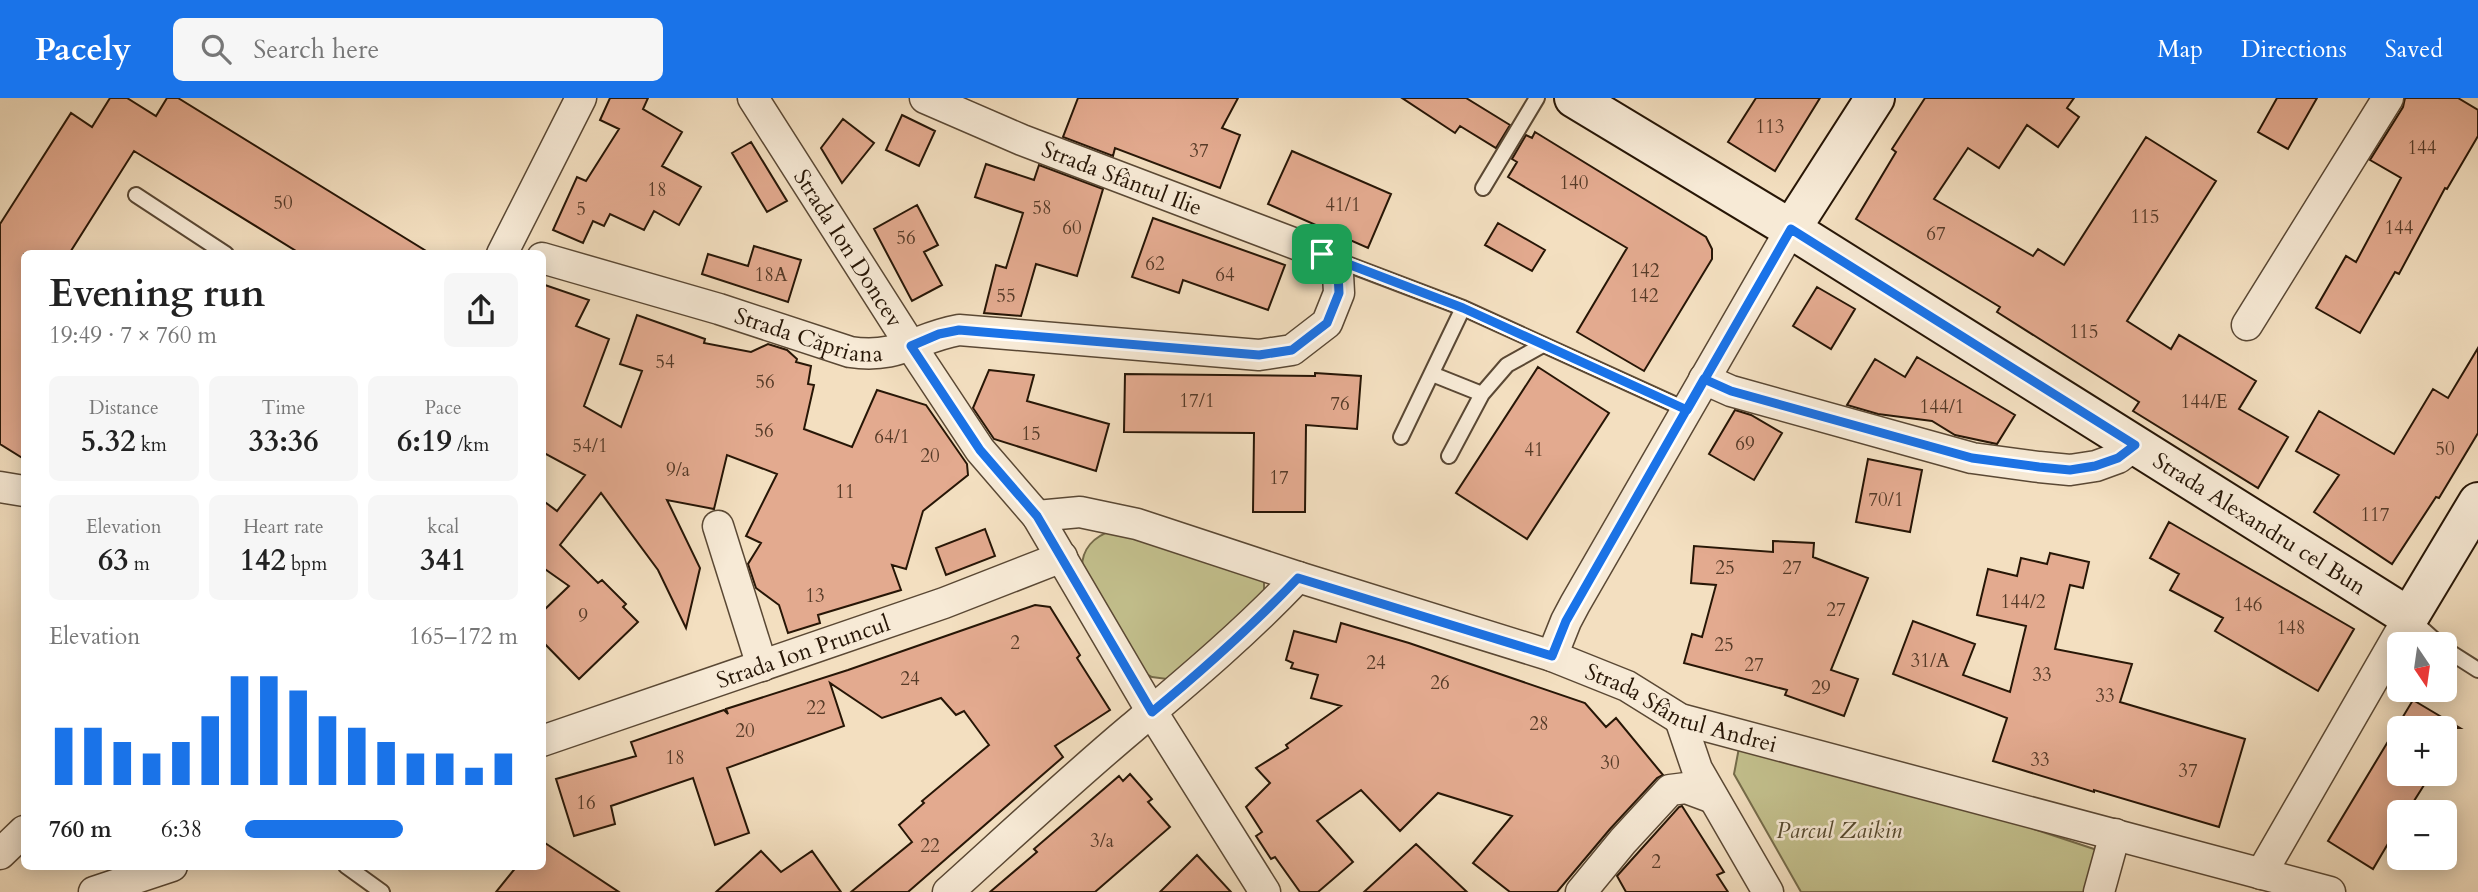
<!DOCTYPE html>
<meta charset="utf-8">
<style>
:root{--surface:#fff;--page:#f6f6f6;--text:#222;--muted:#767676;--accent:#1a73e8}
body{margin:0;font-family:Cardo,serif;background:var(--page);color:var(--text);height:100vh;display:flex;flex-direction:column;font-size:26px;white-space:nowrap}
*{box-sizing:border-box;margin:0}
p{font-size:23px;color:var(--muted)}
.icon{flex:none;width:38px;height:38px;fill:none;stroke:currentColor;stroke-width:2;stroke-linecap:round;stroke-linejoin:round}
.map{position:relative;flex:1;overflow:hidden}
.panel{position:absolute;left:21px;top:152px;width:525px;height:620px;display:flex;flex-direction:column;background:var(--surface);border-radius:10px;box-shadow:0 4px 18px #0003}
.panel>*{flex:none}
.needle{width:46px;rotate:167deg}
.buttons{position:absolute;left:2387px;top:534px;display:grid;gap:14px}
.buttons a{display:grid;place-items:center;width:70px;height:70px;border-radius:10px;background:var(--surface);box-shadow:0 4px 18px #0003;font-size:35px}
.pin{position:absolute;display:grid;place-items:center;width:60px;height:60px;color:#fff;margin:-30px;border-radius:14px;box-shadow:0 4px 10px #0006}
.round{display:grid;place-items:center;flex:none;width:74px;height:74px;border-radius:10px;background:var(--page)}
.head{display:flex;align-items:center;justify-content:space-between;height:119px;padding:0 28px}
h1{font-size:38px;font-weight:600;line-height:52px}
.figures{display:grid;grid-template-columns:repeat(3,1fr);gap:10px;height:119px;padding:7px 28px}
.figures div{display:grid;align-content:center;border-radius:10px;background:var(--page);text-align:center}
.figures b{font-size:30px;font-weight:600}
.figures small{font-size:19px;font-weight:400}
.figures p{font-size:19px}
.chart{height:196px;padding:14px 28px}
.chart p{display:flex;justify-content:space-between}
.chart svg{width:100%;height:126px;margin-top:7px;stroke:var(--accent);stroke-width:6}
ul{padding:0 28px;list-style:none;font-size:23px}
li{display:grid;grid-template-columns:112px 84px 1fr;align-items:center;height:52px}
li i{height:18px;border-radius:9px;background:var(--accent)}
header{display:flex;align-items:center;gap:42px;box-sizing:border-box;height:98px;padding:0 35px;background:var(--accent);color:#fff}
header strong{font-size:33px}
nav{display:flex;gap:38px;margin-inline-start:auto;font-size:24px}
.search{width:490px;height:63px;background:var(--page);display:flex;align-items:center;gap:18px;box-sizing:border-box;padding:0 24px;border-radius:10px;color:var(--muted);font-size:26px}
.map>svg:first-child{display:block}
.green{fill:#c3c08d;stroke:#756b4a;stroke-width:2}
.building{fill:#e3aa8f;stroke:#271606;stroke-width:2}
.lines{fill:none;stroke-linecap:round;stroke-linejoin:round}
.lane-casing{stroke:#5a4834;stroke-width:18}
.street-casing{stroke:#5a4834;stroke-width:33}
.secondary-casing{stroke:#271606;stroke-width:42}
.lane{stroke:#f7ead6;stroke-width:14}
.street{stroke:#f7ead6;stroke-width:30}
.secondary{stroke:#f7ead6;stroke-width:38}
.route-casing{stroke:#fff;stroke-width:14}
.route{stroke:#1a73e8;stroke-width:9}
.labels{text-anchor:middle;stroke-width:5;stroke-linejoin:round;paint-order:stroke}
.number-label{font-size:19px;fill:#563b28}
.street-label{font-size:23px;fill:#271606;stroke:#f7ead6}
.park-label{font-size:23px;font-style:italic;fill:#56492e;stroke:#f7ead6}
</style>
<header>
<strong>Pacely</strong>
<div class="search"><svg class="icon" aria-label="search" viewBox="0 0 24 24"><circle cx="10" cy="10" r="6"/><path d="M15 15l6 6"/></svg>Search here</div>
<nav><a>Map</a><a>Directions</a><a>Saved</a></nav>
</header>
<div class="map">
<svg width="2478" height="794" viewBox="0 0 2478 794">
<rect width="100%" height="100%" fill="#f3dfc0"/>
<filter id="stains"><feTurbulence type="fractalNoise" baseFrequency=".00286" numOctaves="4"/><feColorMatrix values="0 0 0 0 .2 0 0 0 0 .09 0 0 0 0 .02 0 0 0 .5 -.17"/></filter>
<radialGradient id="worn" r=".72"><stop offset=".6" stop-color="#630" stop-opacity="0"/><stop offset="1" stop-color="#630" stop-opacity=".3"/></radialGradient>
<path class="green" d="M 1114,432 L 1264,479 L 1264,496 L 1244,519 L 1167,581 L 1152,579 L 1143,574 L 1082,472 C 1081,451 1094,438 1114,432 Z
M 1742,634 L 2103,754 L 2093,794 L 1801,794 L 1734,676 Z"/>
<path class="building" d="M 110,0 L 127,0 L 156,18 L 167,0 L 178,0 L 431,156 L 301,156 L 134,53 L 69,156 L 24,156 L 24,361 L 0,346 L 0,126 L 71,15 L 92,29 Z
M 610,0 L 648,0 L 643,11 L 682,34 L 662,68 L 701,89 L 679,127 L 654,113 L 644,132 L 610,116 L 604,128 L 593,123 L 583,145 L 553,132 L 577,79 L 586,83 L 619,31 L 600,22 Z
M 1078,0 L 1238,0 L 1222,30 L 1240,37 L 1220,90 L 1115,50 L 1113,58 L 1063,39 Z
M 1402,0 L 1466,0 L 1510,27 L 1496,50 L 1460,28 L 1455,35 Z
M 1756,0 L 1820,0 L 1775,73 L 1728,44 Z
M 1925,0 L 2074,0 L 2067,10 L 2079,19 L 2058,49 L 2027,27 L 1999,70 L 1968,50 L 1934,101 L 2033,158 L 2038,151 L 2064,167 L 2146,39 L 2216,83 L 2127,223 L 2171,251 L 2179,237 L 2256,283 L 2239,311 L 2288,339 L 2258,390 L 2133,313 L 2139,304 L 1997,214 L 2000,209 L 1856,121 L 1896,54 L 1892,51 Z
M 2277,0 L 2317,0 L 2288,51 L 2258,34 Z
M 2405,0 L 2458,0 L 2478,12 L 2478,38 L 2447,91 L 2445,90 L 2399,176 L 2395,174 L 2360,235 L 2316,210 L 2346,158 L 2356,164 L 2401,80 L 2370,62 L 2403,9 Z
M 902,17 L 935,33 L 919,68 L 886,52 Z
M 843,21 L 874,45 L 842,85 L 821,50 Z
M 1535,34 L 1706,139 L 1712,151 L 1712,161 L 1644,273 L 1577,234 L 1627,150 L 1508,79 L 1517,64 L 1512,61 L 1526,37 L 1532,40 Z
M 751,44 L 787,103 L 767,114 L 732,55 Z
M 1292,53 L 1391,96 L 1368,150 L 1268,106 Z
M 986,66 L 1034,82 L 1039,67 L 1103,91 L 1077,178 L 1036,166 L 1021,218 L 984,215 L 996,167 L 1006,170 L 1023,115 L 975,99 Z
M 917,107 L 938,147 L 924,154 L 942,187 L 912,203 L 874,131 Z
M 1153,120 L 1285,167 L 1268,212 L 1183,182 L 1179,195 L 1132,179 Z
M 1498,125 L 1545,152 L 1532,173 L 1485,147 Z
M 754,148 L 801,162 L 788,204 L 702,176 L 708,156 L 748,168 Z
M 542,186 L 589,202 L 576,228 L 609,241 L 584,308 L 621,329 L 642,273 L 620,266 L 637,217 L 705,241 L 704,245 L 751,254 L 768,246 L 787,252 L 797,261 L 796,264 L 811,268 L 808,286 L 814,287 L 804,331 L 852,349 L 877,292 L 926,307 L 967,366 L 968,377 L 923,413 L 906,471 L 892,467 L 901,492 L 818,517 L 820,525 L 788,535 L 779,507 L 756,490 L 748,466 L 761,445 L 746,438 L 777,376 L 727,357 L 714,411 L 667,402 L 700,470 L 686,530 L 658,472 L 601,395 L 560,447 L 598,485 L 602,482 L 626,506 L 623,509 L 638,524 L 579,581 L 542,543 L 542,514 L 569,488 L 542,469 L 542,402 L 557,413 L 585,377 L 542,354 Z
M 1817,189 L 1855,211 L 1831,251 L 1793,228 Z
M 2478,250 L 2478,335 L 2439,400 L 2436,399 L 2392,466 L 2314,414 L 2339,377 L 2296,353 L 2319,313 L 2394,356 L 2433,291 L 2448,300 Z
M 1917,259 L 2015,317 L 1997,346 L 1955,337 L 1932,323 L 1878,316 L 1847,307 L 1875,261 L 1905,279 Z
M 1538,269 L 1609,315 L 1527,441 L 1456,395 Z
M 989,272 L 1034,277 L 1027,303 L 1109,326 L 1096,373 L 994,341 L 973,310 Z
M 1315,275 L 1361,278 L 1357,331 L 1306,327 L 1305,414 L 1253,414 L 1254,335 L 1124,334 L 1125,276 L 1315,278 Z
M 1735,312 L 1751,317 L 1782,335 L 1754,382 L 1709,356 Z
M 1868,361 L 1922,372 L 1910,434 L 1856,424 Z
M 2169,424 L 2354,531 L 2318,593 L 2215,533 L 2223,520 L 2170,492 L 2179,476 L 2150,460 Z
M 985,431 L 995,458 L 946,477 L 936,450 Z
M 1773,443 L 1814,445 L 1813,459 L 1868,480 L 1831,572 L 1858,581 L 1844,618 L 1785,597 L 1787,592 L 1684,565 L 1692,536 L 1702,539 L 1716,487 L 1691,485 L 1694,448 L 1773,454 Z
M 2050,455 L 2089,464 L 2083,490 L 2070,487 L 2055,551 L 2132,566 L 2120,604 L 2245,641 L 2219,729 L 2094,692 L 2094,694 L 1993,663 L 2007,620 L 1893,576 L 1913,523 L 1975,546 L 1963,577 L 2010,594 L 2026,528 L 1977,517 L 1988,471 L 2017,478 L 2021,460 L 2047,466 Z
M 1035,507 L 1050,509 L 1080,557 L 1077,560 L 1110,612 L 1055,648 L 1063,659 L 908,794 L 851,794 L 912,744 L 899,727 L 924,705 L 922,703 L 989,647 L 964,613 L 956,617 L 941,600 L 882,620 L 830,585 L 844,628 L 727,670 L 749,735 L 715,747 L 693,680 L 611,708 L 615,726 L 574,738 L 556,681 L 636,658 L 631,644 L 724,612 L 728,616 L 726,611 L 848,572 Z
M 1341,525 L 1409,545 L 1585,605 L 1606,629 L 1616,620 L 1663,677 L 1657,680 L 1610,731 L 1557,794 L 1510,794 L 1473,765 L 1512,718 L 1438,695 L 1400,733 L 1361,692 L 1317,723 L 1353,764 L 1318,794 L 1300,794 L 1275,759 L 1271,761 L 1256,738 L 1262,734 L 1246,709 L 1270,685 L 1256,670 L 1288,650 L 1286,647 L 1341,608 L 1311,600 L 1318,577 L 1291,570 L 1293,565 L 1286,562 L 1294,533 L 1336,544 Z
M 2413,602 L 2460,630 L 2399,630 L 2399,676 L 2431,676 L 2407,714 L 2399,714 L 2399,727 L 2373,771 L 2328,743 Z
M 1130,676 L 1152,701 L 1148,704 L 1170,729 L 1095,794 L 990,794 L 1037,754 L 1034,751 L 1119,678 L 1123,683 Z
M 1682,708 L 1724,774 L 1717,777 L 1728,794 L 1626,794 L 1617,778 L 1679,709 Z
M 542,743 L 619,794 L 496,794 L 517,768 L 542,768 Z
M 1416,746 L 1467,794 L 1364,794 Z
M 761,753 L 781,774 L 812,753 L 841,794 L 716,794 Z
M 1197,757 L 1231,794 L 1160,794 Z"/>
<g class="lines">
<g class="lane-casing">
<path id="lane" d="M 1483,90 L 1537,0
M 136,97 L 226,156
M 1334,161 L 1463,210 L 1687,312
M 1432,276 L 1482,296
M 1401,339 L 1463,210
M 1449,358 L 1482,296 L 1507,267 L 1543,247
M 2410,520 L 2439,546
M 2445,551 L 2478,572
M 346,768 L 382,794"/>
</g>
<g class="street-casing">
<g id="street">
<path id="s1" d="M 753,0 L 911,248 L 980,352 L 1037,418 L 1152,614 L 1265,794"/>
<path d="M 502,156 L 581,0"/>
<path id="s2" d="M 542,160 L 719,211 L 850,254 C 900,261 915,240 959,232 L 1259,257 L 1292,252 L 1327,225 L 1339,195 L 1338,176 L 1322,156 L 1022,42 L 925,0"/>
<path d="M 2247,227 L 2388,0"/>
<path d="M 1704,281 L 1731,293 L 1972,360 L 2039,369 L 2070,372 L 2096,368 L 2118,360 L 2135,347"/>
<path d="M 0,389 L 24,393"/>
<path id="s3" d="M 1037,418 L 1080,414 L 1137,426 L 1298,479 L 1552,558 L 1627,588 L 1680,621 L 2330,794"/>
<path d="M 718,428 L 762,568"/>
<path d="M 1552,558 L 1566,523 L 1575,506 L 1791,131"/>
<path d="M 1680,621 L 1697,671 L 1768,794"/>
<path id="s4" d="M 542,643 L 944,505 L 1062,459"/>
<path d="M 0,756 L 24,733"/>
<path d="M 2261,776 L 2409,519"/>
<path d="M 94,794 L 172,768"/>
<path d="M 948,794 C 1009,739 1069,683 1132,630 C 1190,581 1246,534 1298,479"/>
<path d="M 1581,794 L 1623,743 L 1670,692 L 1686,690 L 1713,700"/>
<path d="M 2099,794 L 2115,736"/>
</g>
</g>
<g class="secondary-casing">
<g id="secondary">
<path id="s5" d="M 1574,0 L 1791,131 L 2409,519 L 2478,404"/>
<path d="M 1791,131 L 1875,0"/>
</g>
</g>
<use href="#lane" class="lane"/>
<use href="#street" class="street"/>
<use href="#secondary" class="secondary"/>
</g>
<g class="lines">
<g class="route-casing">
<path id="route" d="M 1322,156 L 1338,176 L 1339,195 L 1327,225 L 1292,252 L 1259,257 L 959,232 L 939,236 L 911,248 L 980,352 L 1037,418 L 1152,614 C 1204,571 1252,528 1298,480 L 1552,558 L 1566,523 L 1704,281 L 1731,293 L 1972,360 L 2039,369 L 2070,372 L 2095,368 L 2118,360 L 2135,347 L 1791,131 L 1687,312 L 1463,210 L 1322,156"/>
</g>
<use href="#route" class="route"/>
</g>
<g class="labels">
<g class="number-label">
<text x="1770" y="35">113</text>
<text x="2422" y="56">144</text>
<text x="1199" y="59">37</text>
<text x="1574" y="91">140</text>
<text x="657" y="98">18</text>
<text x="283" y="111">50</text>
<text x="1343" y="113">41/1</text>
<text x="1042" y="116">58</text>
<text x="581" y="117">5</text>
<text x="2145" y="125">115</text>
<text x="1072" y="136">60</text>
<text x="2399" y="136">144</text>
<text x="1936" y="142">67</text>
<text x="906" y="146">56</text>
<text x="1155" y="172">62</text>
<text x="1645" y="179">142</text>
<text x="771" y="183">18A</text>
<text x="1225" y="183">64</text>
<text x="1006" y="204">55</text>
<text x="1644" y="204">142</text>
<text x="2084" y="240">115</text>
<text x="665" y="270">54</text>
<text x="765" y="290">56</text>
<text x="1197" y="309">17/1</text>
<text x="2204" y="310">144/E</text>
<text x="1340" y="312">76</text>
<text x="1942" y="315">144/1</text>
<text x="764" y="339">56</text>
<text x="1031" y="342">15</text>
<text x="892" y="345">64/1</text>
<text x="1745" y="352">69</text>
<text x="590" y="354">54/1</text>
<text x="2445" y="357">50</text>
<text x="1534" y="358">41</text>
<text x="930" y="364">20</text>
<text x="678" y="378">9/a</text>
<text x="1279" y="386">17</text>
<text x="845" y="400">11</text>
<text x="1886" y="408">70/1</text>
<text x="2375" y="423">117</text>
<text x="1725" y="476">25</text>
<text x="1792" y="476">27</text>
<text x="815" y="504">13</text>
<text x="2023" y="510">144/2</text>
<text x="2248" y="513">146</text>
<text x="1836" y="518">27</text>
<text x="583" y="524">9</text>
<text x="2291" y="536">148</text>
<text x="1015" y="551">2</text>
<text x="1724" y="553">25</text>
<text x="1930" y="569">31/A</text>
<text x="1376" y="571">24</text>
<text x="1754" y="573">27</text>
<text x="2042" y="583">33</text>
<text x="910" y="587">24</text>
<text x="1440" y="591">26</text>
<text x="1821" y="596">29</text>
<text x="2105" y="604">33</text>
<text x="816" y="616">22</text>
<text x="1539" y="632">28</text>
<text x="745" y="639">20</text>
<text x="675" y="666">18</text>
<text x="2040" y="668">33</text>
<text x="1610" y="671">30</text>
<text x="2188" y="679">37</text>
<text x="586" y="711">16</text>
<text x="1102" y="749">3/a</text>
<text x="930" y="754">22</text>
<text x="1656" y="770">2</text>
</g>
<g class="street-label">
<text transform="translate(1122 80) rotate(21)" y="8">Strada Sfântul Ilie</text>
<text dy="8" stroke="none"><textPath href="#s1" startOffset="178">Strada Ion Doncev</textPath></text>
<text dy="8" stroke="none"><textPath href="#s2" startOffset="278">Strada Căpriana</textPath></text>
<text dy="8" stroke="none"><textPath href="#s5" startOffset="807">Strada Alexandru cel Bun</textPath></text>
<text dy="8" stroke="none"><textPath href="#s4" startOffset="276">Strada Ion Pruncul</textPath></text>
<text dy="8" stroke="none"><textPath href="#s3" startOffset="677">Strada Sfântul Andrei</textPath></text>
</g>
<g class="park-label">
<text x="1839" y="740">Parcul Zaikin</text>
</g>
</g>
<rect width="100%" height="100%" filter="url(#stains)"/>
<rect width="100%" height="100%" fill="url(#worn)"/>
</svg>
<div class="buttons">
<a><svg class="needle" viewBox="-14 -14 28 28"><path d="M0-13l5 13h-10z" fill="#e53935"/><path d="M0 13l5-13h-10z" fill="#767676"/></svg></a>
<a>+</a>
<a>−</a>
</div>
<div class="pin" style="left:1322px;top:156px;background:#1e9e55"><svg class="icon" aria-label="arrive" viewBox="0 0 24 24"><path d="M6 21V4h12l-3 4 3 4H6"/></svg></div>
<section class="panel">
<div class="head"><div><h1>Evening run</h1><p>19:49 · 7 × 760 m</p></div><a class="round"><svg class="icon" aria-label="share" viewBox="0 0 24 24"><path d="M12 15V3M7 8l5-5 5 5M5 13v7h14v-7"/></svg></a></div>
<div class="figures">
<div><p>Distance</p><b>5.32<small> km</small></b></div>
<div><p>Time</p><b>33:36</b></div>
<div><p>Pace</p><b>6:19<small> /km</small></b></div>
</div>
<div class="figures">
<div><p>Elevation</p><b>63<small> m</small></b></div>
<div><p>Heart rate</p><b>142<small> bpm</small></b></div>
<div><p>kcal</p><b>341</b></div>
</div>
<div class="chart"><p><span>Elevation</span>165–172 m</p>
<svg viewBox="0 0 160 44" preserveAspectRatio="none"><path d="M5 44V24M15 44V24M25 44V29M35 44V33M45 44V29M55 44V20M65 44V6M75 44V6M85 44V11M95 44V20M105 44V24M115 44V29M125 44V33M135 44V33M145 44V38M155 44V33"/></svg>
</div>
<ul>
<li><b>760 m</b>6:38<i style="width:58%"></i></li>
</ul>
</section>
</div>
